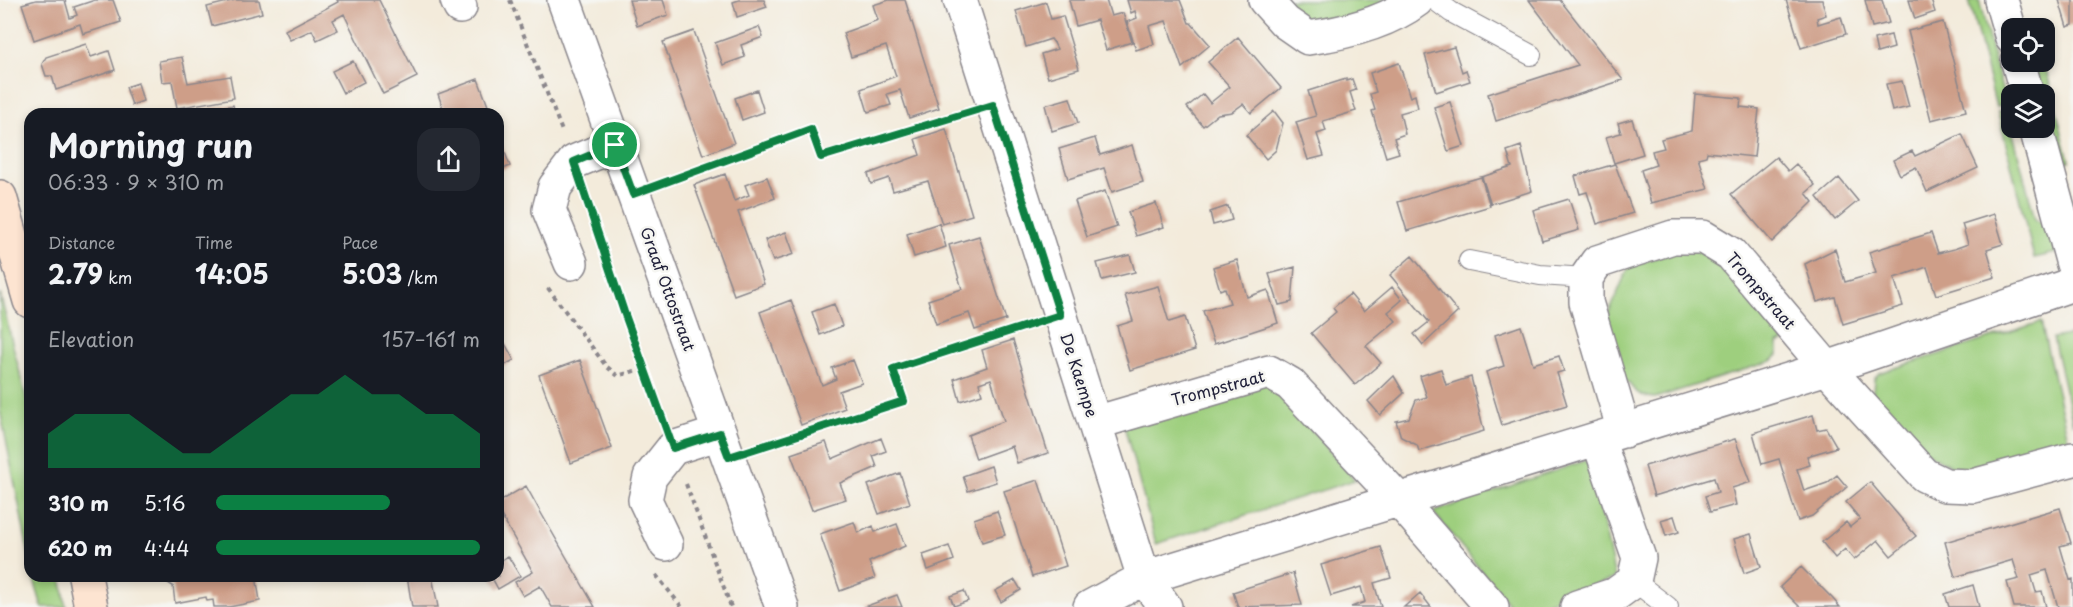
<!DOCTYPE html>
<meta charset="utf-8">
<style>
:root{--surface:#171b24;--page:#242831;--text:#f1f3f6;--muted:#9ea1a6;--accent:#0b8043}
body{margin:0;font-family:"Playpen Sans",sans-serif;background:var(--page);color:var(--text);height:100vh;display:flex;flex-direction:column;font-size:22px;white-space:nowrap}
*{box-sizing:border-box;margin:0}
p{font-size:20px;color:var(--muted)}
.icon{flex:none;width:33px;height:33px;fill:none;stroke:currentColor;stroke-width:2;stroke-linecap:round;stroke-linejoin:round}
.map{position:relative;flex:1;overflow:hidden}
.details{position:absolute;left:24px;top:108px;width:480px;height:474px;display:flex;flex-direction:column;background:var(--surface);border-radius:18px;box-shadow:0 3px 9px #0003}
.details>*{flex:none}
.buttons{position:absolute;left:2001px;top:18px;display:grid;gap:12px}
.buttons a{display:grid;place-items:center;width:54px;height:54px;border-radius:12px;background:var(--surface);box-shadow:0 3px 9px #0003;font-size:30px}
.pin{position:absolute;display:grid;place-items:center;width:51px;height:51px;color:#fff;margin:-26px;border:3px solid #fff;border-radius:50%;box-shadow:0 2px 6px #0007}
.round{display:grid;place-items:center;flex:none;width:63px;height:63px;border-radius:18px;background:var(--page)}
.head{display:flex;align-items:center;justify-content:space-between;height:102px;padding:0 24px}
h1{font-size:33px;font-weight:700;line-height:45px}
.metrics{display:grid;grid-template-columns:repeat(3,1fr);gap:9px;height:102px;padding:6px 24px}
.metrics div{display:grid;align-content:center}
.metrics b{font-size:26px;font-weight:700}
.metrics small{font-size:16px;font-weight:400}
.metrics p{font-size:16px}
.chart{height:168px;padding:12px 24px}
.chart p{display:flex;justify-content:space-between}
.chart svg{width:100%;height:108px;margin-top:6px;fill:var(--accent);opacity:.7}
ul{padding:0 24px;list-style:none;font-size:20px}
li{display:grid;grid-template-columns:96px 72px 1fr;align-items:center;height:45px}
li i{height:15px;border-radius:8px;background:var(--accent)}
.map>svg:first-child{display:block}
.green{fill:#9ecf7e;stroke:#60785c;stroke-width:1.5}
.building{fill:#ce9e88}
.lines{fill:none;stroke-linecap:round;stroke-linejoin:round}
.service-casing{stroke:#8a868b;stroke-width:22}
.minor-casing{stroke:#8a868b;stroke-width:36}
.secondary-casing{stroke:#8a868b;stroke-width:36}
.path{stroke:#8a868b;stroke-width:4;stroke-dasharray:4.5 4.5;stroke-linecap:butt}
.service{stroke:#fff;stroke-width:20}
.minor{stroke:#fff;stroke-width:33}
.secondary{stroke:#fde4d1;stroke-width:33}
.route-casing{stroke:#fff;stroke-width:12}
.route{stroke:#0b8043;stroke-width:8}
.labels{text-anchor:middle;stroke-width:5;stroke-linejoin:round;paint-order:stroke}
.street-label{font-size:16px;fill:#22223b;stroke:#f6f6f2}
</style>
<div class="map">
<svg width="2073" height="607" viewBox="0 0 2073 607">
<rect width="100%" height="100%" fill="#f6f6f2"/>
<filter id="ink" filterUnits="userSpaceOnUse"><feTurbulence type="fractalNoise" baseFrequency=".0167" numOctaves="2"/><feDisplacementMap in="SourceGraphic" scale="12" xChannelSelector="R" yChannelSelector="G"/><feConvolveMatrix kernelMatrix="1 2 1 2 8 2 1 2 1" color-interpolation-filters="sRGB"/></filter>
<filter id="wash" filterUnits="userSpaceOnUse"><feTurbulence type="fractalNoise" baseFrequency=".008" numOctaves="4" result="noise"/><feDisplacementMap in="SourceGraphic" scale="24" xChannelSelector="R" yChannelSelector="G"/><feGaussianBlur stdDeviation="1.35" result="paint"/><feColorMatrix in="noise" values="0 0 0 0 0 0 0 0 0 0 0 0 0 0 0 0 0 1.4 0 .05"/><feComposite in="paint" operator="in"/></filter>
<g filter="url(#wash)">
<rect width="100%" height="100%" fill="#f3ebdb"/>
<path class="green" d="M 1274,0 L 1393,0 L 1327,32 Z
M 1969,0 L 1979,0 L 2006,105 L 1996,107 Z
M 2045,65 L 2069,161 L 2058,164 L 2045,109 L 2044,94 L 2041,94 L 2034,68 Z
M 2007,110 L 2035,219 L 2050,229 L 2056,253 L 2034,258 L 1998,112 Z
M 1687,248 L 1708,252 L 1787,341 L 1778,343 L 1778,355 L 1772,361 L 1655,398 C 1642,397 1635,393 1628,382 L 1620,385 L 1602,328 L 1629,266 Z
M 0,294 L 30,413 L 30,560 L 0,410 Z
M 2041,322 L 2071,452 L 1966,483 L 1954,468 L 1921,449 L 1865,395 L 1873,392 L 1874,379 L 1879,373 Z
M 2073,334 L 2073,424 L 2053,338 Z
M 1268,379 L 1355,480 L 1156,544 L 1122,418 Z
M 1590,459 L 1615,578 L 1534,607 L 1511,607 L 1433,512 Z
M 33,576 L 61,576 L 66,607 L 42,607 Z"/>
<g id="blocks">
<path class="building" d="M 36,0 L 65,0 L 70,18 L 77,15 L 74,7 L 95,0 L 113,0 L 121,22 L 83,34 L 80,24 L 34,40 L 22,4 Z
M 235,0 L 259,0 L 262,13 L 212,26 L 207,7 Z
M 337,0 L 379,0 L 417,77 L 383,94 L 344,14 L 333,20 L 338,30 L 317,40 L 312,30 L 290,40 L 285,30 L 338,2 Z
M 629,0 L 663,0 L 668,15 L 637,26 Z
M 739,0 L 764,0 L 767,7 L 737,17 L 733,2 Z
M 889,0 L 905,0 L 939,108 L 909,118 L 900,90 L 887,94 L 891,105 L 868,112 L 861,89 L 896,76 L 886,46 L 851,57 L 843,33 L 878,20 L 873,5 Z
M 1069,0 L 1106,0 L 1111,16 L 1123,13 L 1132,42 L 1106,50 L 1097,20 L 1076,26 Z
M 1127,0 L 1180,0 L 1189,23 L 1191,23 L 1210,45 L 1182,68 L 1166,21 L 1149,26 L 1154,44 L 1136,50 L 1127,22 L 1137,18 L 1135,11 L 1131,13 Z
M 1529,0 L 1560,0 L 1623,80 L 1496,121 L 1488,94 L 1578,65 Z
M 1786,0 L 1822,0 L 1826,15 L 1817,18 L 1818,24 L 1841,17 L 1846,34 L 1801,48 Z
M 1865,0 L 1882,0 L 1889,23 L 1872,27 Z
M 1909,0 L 1931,0 L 1935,12 L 1915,19 Z
M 2059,0 L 2073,0 L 2073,25 L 2067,27 Z
M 1046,2 L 1051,19 L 1063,16 L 1079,69 L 1048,78 L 1041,54 L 1057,49 L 1054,43 L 1051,39 L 1026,47 L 1016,11 Z
M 1943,22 L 1966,111 L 1931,120 L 1908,31 Z
M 759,27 L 763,37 L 741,45 L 745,57 L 723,65 L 715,43 Z
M 694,31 L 734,143 L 703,155 L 663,42 Z
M 1891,35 L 1894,48 L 1877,53 L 1874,39 Z
M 1238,37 L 1281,88 L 1251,113 L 1243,104 L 1232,112 L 1218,114 L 1203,126 L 1187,107 L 1203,94 L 1210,103 L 1230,87 L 1208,62 Z
M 86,44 L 91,57 L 109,51 L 115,70 L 56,90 L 52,76 L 46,76 L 42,64 L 46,57 Z
M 1454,47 L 1462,72 L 1466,70 L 1470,81 L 1436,92 L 1425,55 Z
M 182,57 L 188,83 L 230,76 L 234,98 L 177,108 L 172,81 L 162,82 L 159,61 Z
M 353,61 L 364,82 L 343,93 L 332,71 Z
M 1399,63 L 1410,97 L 1415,95 L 1418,108 L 1400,113 L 1405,134 L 1394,138 L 1399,153 L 1386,157 L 1372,111 L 1375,110 L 1370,94 L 1376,92 L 1370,73 Z
M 478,79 L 491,114 L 445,114 L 438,94 Z
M 1346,79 L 1346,81 L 1352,79 L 1356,90 L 1350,92 L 1356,111 L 1323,121 L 1326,131 L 1317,134 L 1324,156 L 1308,160 L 1296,122 L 1316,116 L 1308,91 Z
M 1902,81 L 1909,107 L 1892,111 L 1886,84 Z
M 138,83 L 143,101 L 132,105 L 126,87 Z
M 757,90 L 764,112 L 742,120 L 735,98 Z
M 1695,94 L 1741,98 L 1740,107 L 1759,109 L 1754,157 L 1707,152 L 1706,156 L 1698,158 L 1708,189 L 1651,203 L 1641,170 L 1656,165 L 1652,151 L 1664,148 L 1661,139 L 1692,131 Z
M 1070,98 L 1078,123 L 1052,131 L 1045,105 Z
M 1450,102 L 1464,146 L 1448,151 L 1434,107 Z
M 233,105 L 235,114 L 188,114 L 188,113 Z
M 1274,111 L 1283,123 L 1276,150 L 1266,159 L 1246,135 Z
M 1632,119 L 1643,154 L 1614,163 L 1606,137 L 1621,133 L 1618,123 Z
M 946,129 L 972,215 L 942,224 L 928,181 L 893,191 L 889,178 L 871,184 L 868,174 L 920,155 L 915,139 Z
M 498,134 L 510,166 L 498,171 Z
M 1962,134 L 1978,168 L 1927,192 L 1916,167 L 1900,175 L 1893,160 L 1912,151 L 1915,156 Z
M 1095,138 L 1100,155 L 1132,145 L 1143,182 L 1112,192 L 1104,168 L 1068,179 L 1059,149 Z
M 1521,146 L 1532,191 L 1491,204 L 1482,177 L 1512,167 L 1507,151 Z
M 1776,157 L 1788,171 L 1796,164 L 1815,185 L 1806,193 L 1813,202 L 1772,242 L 1731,194 Z
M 1615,164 L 1633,213 L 1597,224 L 1587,192 L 1580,194 L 1575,176 Z
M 725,174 L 734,201 L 749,195 L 745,185 L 767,177 L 775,198 L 738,212 L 764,284 L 734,295 L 694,185 Z
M 1481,177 L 1490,206 L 1407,231 L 1398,202 Z
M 1839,178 L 1858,201 L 1835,220 L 1817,197 Z
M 1105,191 L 1117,227 L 1087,237 L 1075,201 Z
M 1569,199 L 1579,230 L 1542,241 L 1533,210 Z
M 1156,203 L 1164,227 L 1136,236 L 1128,212 Z
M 1228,206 L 1232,220 L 1213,225 L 1210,212 Z
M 1994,214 L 2003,244 L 1987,249 L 1995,277 L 1936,295 L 1927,267 L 1894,278 L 1903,306 L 1843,324 L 1835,297 L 1817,302 L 1805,264 L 1835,249 L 1845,282 L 1876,273 L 1869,252 L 1931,233 L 1938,253 L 1954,249 L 1968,244 L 1962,224 Z
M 939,223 L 946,247 L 914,257 L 907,234 Z
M 786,232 L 794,254 L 773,261 L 765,240 Z
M 979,236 L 1006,320 L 975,330 L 969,313 L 936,324 L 928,300 L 962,289 L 949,245 Z
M 1130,255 L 1135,272 L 1102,280 L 1097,263 Z
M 1412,256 L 1458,312 L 1423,345 L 1414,334 L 1429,322 L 1390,275 Z
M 1237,260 L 1247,297 L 1268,290 L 1278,323 L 1214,344 L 1203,311 L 1230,303 L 1225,288 L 1220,290 L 1213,267 Z
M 1295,267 L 1292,302 L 1279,305 L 1269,274 Z
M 1158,286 L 1169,322 L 1185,317 L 1195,350 L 1130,370 L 1117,326 L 1133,321 L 1125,295 Z
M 1392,287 L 1402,300 L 1388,312 L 1396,321 L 1366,346 L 1381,363 L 1355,385 L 1311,333 L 1336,312 L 1333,308 L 1350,294 L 1364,311 Z
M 791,300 L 822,385 L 836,379 L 832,368 L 853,360 L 862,383 L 839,391 L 845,408 L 801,425 L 760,312 Z
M 834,304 L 842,326 L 820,335 L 812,312 Z
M 1521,326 L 1533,364 L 1559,356 L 1564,371 L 1557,373 L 1567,405 L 1502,425 L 1486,372 L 1504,366 L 1495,335 Z
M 498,331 L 514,360 L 498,369 Z
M 1013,340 L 1048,453 L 1017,463 L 1012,446 L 976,459 L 968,435 L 1004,421 L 991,379 L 979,383 L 982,394 L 960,401 L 954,379 L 987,367 L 982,350 Z
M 580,360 L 612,448 L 571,463 L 539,375 Z
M 1441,369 L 1446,385 L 1471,377 L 1484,431 L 1419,451 L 1417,445 L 1401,437 L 1396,421 L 1409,418 L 1416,400 L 1427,397 L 1420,376 Z
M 1394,376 L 1404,393 L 1380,415 L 1368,401 Z
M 1813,415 L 1817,430 L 1826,428 L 1837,447 L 1807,456 L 1810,465 L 1797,469 L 1804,491 L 1827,483 L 1837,475 L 1847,487 L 1812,516 L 1798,521 L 1779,459 L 1762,464 L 1753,433 Z
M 881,438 L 886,451 L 873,456 L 877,467 L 840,483 L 846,499 L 812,510 L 791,454 L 826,442 L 832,459 Z
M 1735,439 L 1751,482 L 1732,488 L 1736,505 L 1710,512 L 1705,496 L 1718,492 L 1714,478 L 1654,496 L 1645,466 Z
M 991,466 L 996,482 L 968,491 L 963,476 Z
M 900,473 L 910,503 L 879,514 L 868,485 Z
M 1038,480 L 1066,566 L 1032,577 L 1004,491 Z
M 1870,482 L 1916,536 L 1891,556 L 1878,540 L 1854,560 L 1845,549 L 1835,558 L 1822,542 L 1846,522 L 1850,527 L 1860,519 L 1846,502 Z
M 526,486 L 541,513 L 595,607 L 552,607 L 540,586 L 523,596 L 515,582 L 533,572 L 498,510 L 498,502 Z
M 2060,508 L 2071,543 L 2060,546 L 2070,580 L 2073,579 L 2073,607 L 2058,607 L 2047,570 L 2031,575 L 2036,592 L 2042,591 L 2046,607 L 2014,607 L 2007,582 L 2019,579 L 2013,560 L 1955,577 L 1945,542 Z
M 997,511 L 1005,535 L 982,542 L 974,519 Z
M 1674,516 L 1679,532 L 1666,536 L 1661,520 Z
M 854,522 L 858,533 L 873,526 L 875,532 L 897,524 L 905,546 L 869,562 L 875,578 L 840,591 L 820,534 Z
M 1751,534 L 1761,567 L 1744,573 L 1734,539 Z
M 949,546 L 954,560 L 928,570 L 923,555 Z
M 1381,547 L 1391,578 L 1374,583 L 1381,607 L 1351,607 L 1365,602 L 1361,587 L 1331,596 L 1321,565 Z
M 508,556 L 520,576 L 498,589 L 491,576 L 498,576 L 498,562 Z
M 1801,567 L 1832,598 L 1840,607 L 1800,607 L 1780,587 Z
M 1293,573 L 1302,605 L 1238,607 L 1233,592 Z
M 166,576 L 229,576 L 230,579 L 256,576 L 260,601 L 229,607 L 214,607 L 213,600 L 207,601 L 206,597 L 175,603 L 173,586 L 168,583 Z
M 407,576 L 432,576 L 438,607 L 412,607 Z
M 1015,580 L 1021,590 L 1001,602 L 995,591 Z
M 1973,585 L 1979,607 L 1949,607 L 1945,594 Z
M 964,591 L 968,601 L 954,606 L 950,596 Z
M 1420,593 L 1431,607 L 1404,607 Z
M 897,595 L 902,607 L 864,607 Z"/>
</g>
</g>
<g filter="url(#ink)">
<use href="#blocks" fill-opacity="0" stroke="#8a868b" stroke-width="1.5"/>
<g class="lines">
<g class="service-casing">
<path id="service" d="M 1435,0 L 1451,12 L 1531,55
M 1469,261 L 1540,275 L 1586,278
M 1634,581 L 1668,607"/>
</g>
<g class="minor-casing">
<path id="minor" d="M 457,0 L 460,7
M 564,0 L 782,607
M 960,0 L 1144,578 L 1165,607
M 1265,0 L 1285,22 L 1308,38 C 1344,33 1388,22 1417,0
M 2001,0 L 2012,38
M 2018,62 L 2027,94
M 2036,128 L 2073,264
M 571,263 L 549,210 L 555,187 L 574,162 L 615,145
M 1095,423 L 1269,372 L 1290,384 L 1399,500 L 1492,607
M 1624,431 L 1586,302 L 1586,278 L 1597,262 L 1673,237 L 1703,237 L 1731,254 L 1827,368 L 1924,475 L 1945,485 L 1973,486 L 2073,459
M 666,544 L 645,500 L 650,477 L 673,448 L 720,433
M 1090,607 L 1144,578 L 1827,368 L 2073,284
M 1577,607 L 1616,594 L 1634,581 L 1639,558 L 1598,439"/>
</g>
<g class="secondary-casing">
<path id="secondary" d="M 0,197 L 30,301
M 85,576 L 91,607"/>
</g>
<path class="path" d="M 510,0 L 562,131
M 665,183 L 811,129 L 821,157 L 962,115
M 587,200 L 662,417
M 548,288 L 606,366 L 618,376 L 644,368
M 758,448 L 904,401 L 893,369 L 1031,324
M 686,484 L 731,607
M 656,575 L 682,607"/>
<use href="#service" class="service"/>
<use href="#minor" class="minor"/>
<use href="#secondary" class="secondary"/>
</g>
</g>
<g class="lines" filter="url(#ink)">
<g class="route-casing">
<path id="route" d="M 993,105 L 1060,315 L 893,369 L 904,401 L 729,457 L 720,433 L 673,448 L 624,312 L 574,162 L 615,145 L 633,194 L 811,129 L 821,157 Z"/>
</g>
<use href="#route" class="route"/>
</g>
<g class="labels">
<g class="street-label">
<text transform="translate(668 289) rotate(70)" y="6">Graaf Ottostraat</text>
<text transform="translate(1761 291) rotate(49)" y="6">Trompstraat</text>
<text transform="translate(1079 375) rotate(72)" y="6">De Kaempe</text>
<text transform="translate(1218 388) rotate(-15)" y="6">Trompstraat</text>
</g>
</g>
</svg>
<div class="buttons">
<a><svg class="icon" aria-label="locate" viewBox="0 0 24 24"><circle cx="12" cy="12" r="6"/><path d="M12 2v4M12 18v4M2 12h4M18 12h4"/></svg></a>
<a><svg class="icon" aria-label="layers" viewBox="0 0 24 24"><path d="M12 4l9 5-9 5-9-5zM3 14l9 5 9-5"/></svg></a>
</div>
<div class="pin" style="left:615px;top:145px;background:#1e9e55"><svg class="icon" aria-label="arrive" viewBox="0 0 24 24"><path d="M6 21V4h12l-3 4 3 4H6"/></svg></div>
<section class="details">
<div class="head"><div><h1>Morning run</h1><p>06:33 · 9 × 310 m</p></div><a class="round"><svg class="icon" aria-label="share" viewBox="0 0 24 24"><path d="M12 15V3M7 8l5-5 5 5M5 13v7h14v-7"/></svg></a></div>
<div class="metrics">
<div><p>Distance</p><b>2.79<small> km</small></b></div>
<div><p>Time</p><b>14:05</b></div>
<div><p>Pace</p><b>5:03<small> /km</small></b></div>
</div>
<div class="chart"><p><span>Elevation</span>157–161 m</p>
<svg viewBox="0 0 160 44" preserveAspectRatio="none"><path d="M0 44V30L10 22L20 22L30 22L40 30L50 38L60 38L70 30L80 22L90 14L100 14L110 6L120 14L130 14L140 22L150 22L160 30V44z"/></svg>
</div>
<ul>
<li><b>310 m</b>5:16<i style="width:66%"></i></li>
<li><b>620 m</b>4:44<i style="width:100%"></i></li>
</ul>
</section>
</div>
